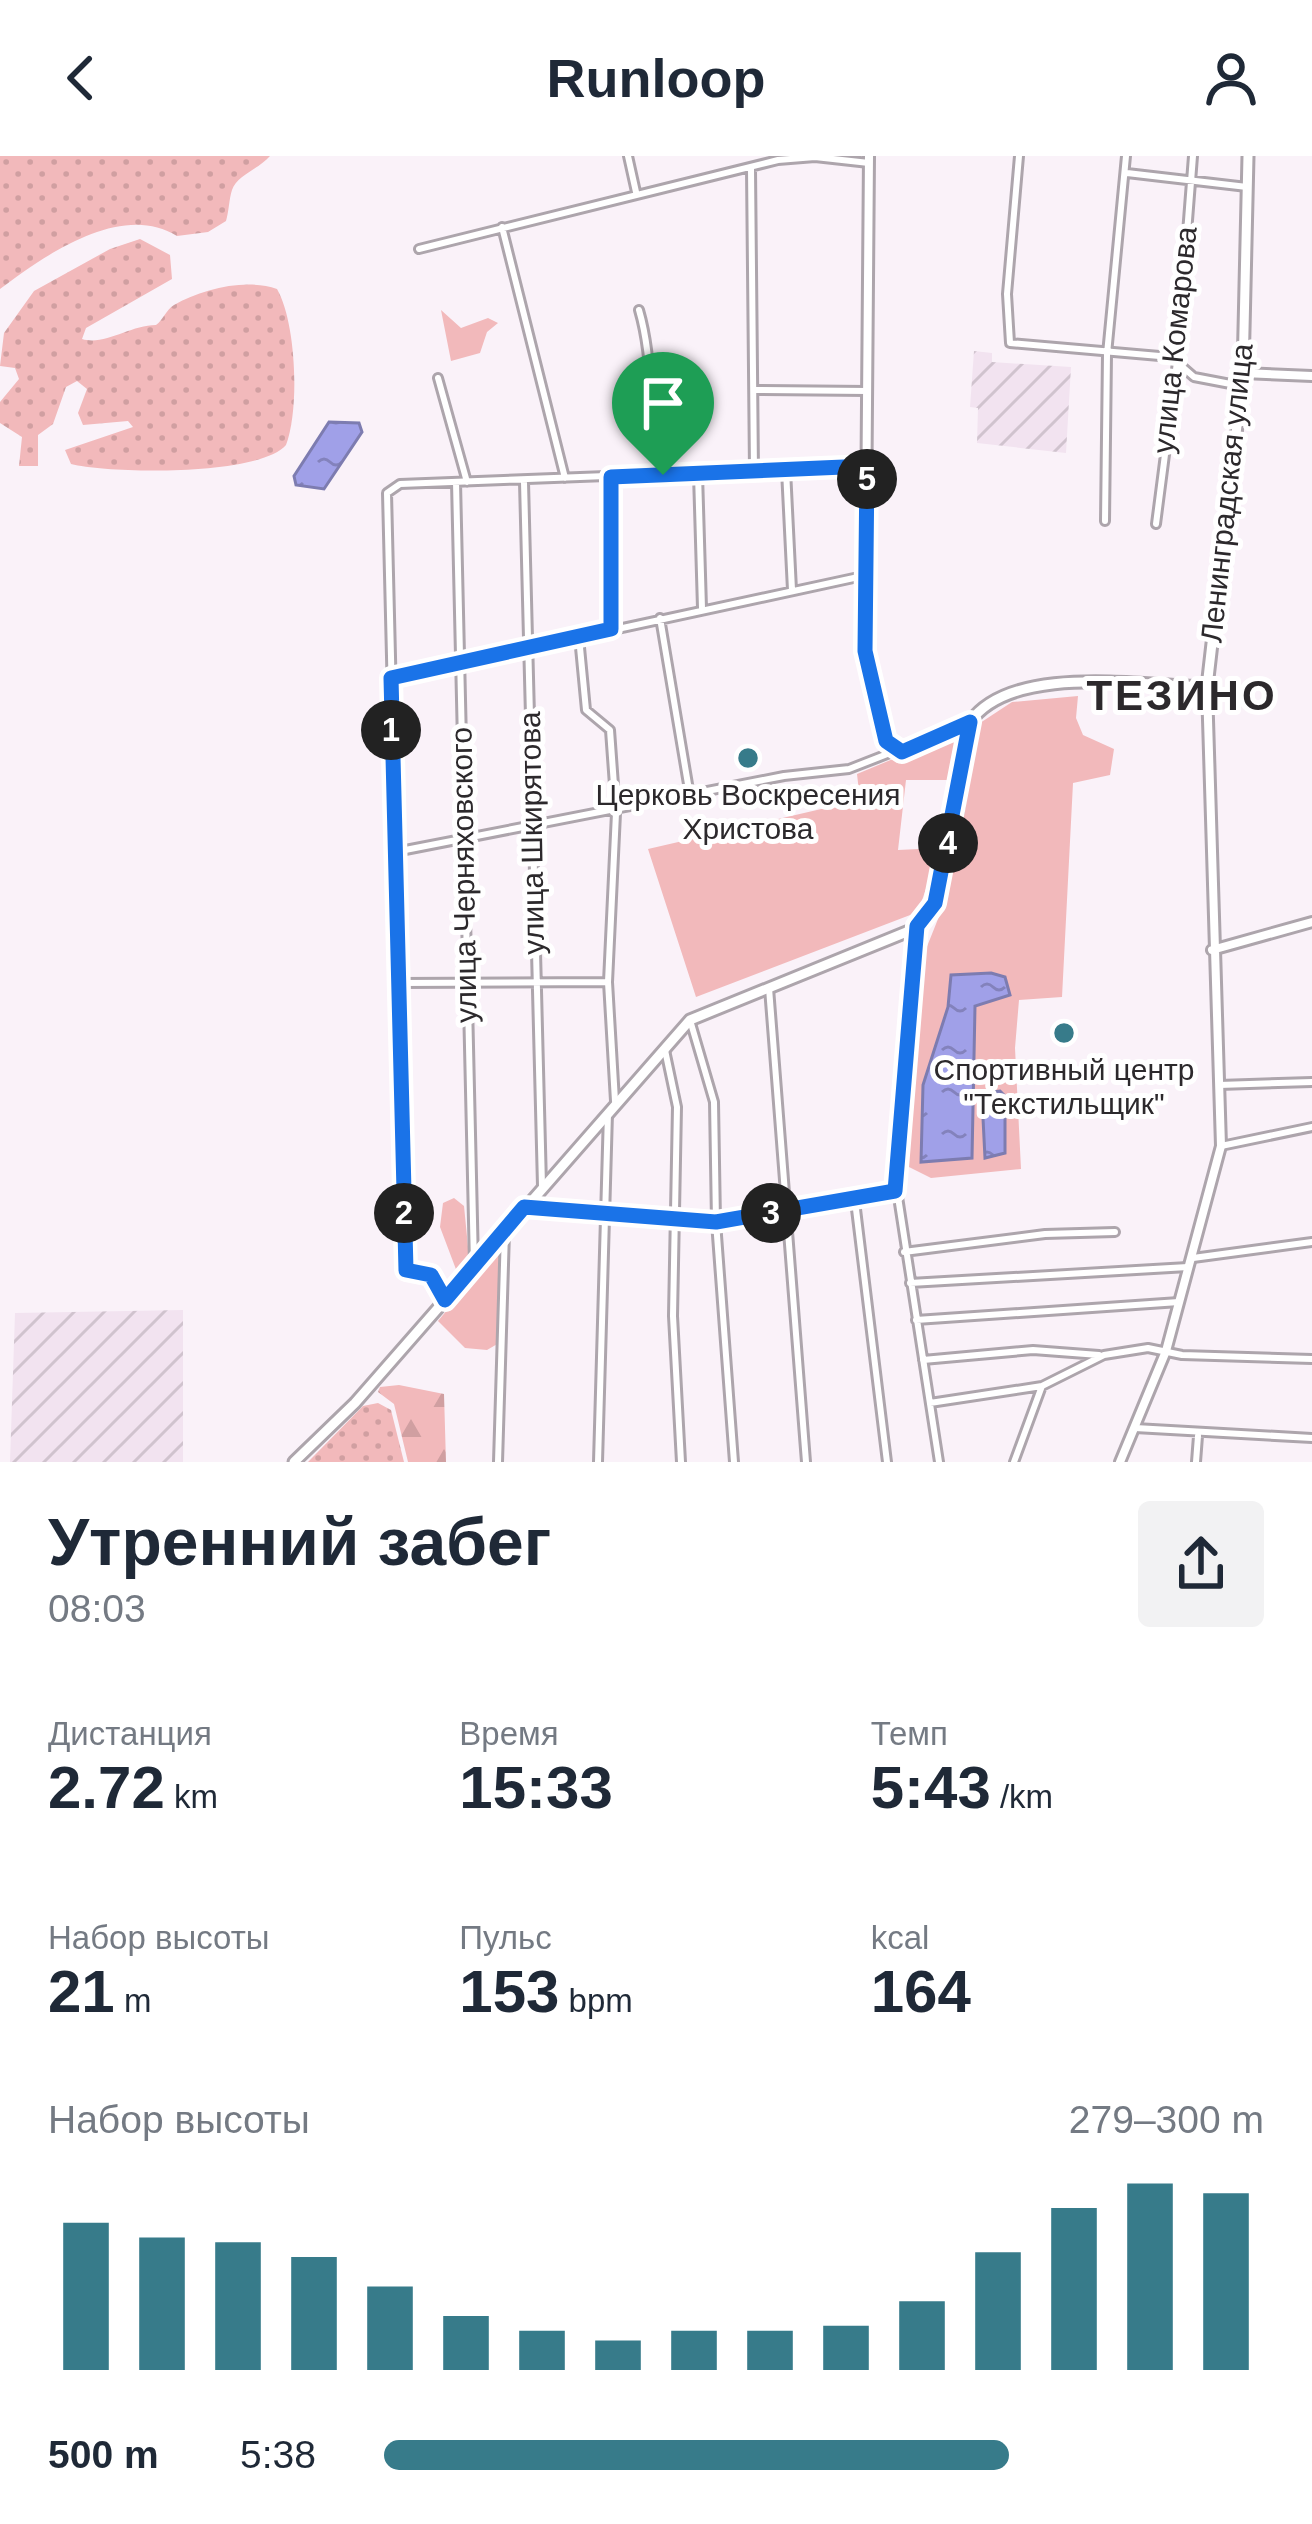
<!DOCTYPE html>
<html lang="ru">
<meta charset="utf-8">
<style>
:root{--surface:#fff;--page:#f2f2f3;--text:#1f2937;--muted:#747a83;--accent:#377b8a}
body{margin:0;font-family:Arial,sans-serif;background:var(--page);color:var(--text);height:100vh;display:flex;flex-direction:column;font-size:45px;white-space:nowrap}
*{box-sizing:border-box;margin:0}
p{font-size:39px;color:var(--muted)}
.icon{flex:none;width:66px;height:66px;fill:none;stroke:currentColor;stroke-width:2;stroke-linecap:round;stroke-linejoin:round}
.map{position:relative;height:1306px;overflow:hidden}
.details{display:flex;flex-direction:column;background:var(--surface);flex:1}
.details>*{flex:none}
.pin{position:absolute;display:grid;place-items:center;width:102px;height:102px;color:#fff;margin:-123px -51px;border-radius:50% 50% 50% 0;rotate:-45deg;box-shadow:0 0 12px #0007}
.pin .icon{rotate:45deg}
.km{position:absolute;width:60px;height:60px;margin:-30px;border-radius:50%;background:#222;color:#fff;font-size:33px;line-height:60px;text-align:center}
.round{display:grid;place-items:center;flex:none;width:126px;height:126px;border-radius:12px;background:var(--page)}
.headline{display:flex;align-items:center;justify-content:space-between;height:204px;padding:0 48px}
h1{font-size:66px;font-weight:700;line-height:90px}
.stats{display:grid;grid-template-columns:repeat(3,1fr);gap:18px;height:204px;padding:12px 48px}
.stats div{display:grid;align-content:center}
.stats b{font-size:60px;font-weight:700}
.stats small{font-size:33px;font-weight:400}
.stats p{font-size:33px}
.chart{height:336px;padding:24px 48px}
.chart p{display:flex;justify-content:space-between}
.chart svg{width:100%;height:216px;margin-top:12px;stroke:var(--accent);stroke-width:6}
ul{padding:0 48px;list-style:none;font-size:39px}
li{display:grid;grid-template-columns:192px 144px 1fr;align-items:center;height:90px}
li i{height:30px;border-radius:15px;background:var(--accent)}
header{display:flex;justify-content:space-between;align-items:center;height:156px;padding:0 48px;background:var(--surface);font-size:54px;font-weight:700}
.map>svg:first-child{display:block}
.industrial{fill:url(#industrial-furrows)}
.grass{fill:url(#grass-dots)}
.forest{fill:url(#forest-firs)}
.green{fill:#f2b9bb}
.water{fill:url(#water-ripples);stroke:#7d7cb0;stroke-width:3}
.lines{fill:none;stroke-linecap:round;stroke-linejoin:round}
.minor-casing{stroke:#ada5ac;stroke-width:12}
.tertiary-casing{stroke:#ada5ac;stroke-width:14}
.secondary-casing{stroke:#ada5ac;stroke-width:15}
.minor{stroke:#fff;stroke-width:6}
.tertiary{stroke:#fff;stroke-width:8}
.secondary{stroke:#fff;stroke-width:9}
.route-casing{stroke:#fff;stroke-width:24}
.route{stroke:#1a73e8;stroke-width:15}
.poi-dot{fill:#377b8a;stroke:#fff;stroke-width:4.5}
.labels{text-anchor:middle;stroke-width:10;stroke-linejoin:round;paint-order:stroke}
.street-label{font-size:30px;fill:#2c292c;stroke:#fff}
.poi-label{font-size:30px;fill:#2c292c;stroke:#fff}
.district-label{font-size:42px;font-weight:bold;letter-spacing:3px;fill:#2c292c;stroke:#fff}
</style>
<header><svg class="icon" aria-label="back" viewBox="0 0 24 24"><path d="M15 5l-7 7 7 7"/></svg>Runloop<svg class="icon" aria-label="person" viewBox="0 0 24 24"><circle cx="12" cy="8" r="4"/><path d="M4 21q1-7 8-7t8 7"/></svg></header>
<div class="map">
<svg width="1312" height="1306" viewBox="0 0 1312 1306">
<defs>
<pattern id="industrial-furrows" width="10" height="10" patternUnits="userSpaceOnUse" patternTransform="scale(3)"><rect width="10" height="10" fill="#f2e3f0"/><path d="M-1 1l2-2M0 10L10 0M9 11l2-2" fill="none" stroke="#d0c3ce"/></pattern>
<pattern id="grass-dots" width="8" height="8" patternUnits="userSpaceOnUse" patternTransform="scale(3)"><rect width="8" height="8" fill="#f2b9bb"/><path d="M2 2h.1M6 6h.1" fill="none" stroke="#d09fa1" stroke-width="1.8" stroke-linecap="round"/></pattern>
<pattern id="forest-firs" width="22" height="20" patternUnits="userSpaceOnUse" patternTransform="scale(3)"><rect width="22" height="20" fill="#f2b9bb"/><path d="M5 1l3.5 6h-7zM16 11l3.5 6h-7z" fill="#d09fa1"/></pattern>
<pattern id="water-ripples" width="26" height="14" patternUnits="userSpaceOnUse" patternTransform="scale(3)"><rect width="26" height="14" fill="#a0a0e8"/><path d="M2 4q2-2 4 0t4 0M15 11q2-2 4 0t4 0" fill="none" stroke="#8382bc"/></pattern>
</defs>
<rect width="100%" height="100%" fill="#faf2f9"/>
<path class="industrial" d="M 974,195 L 992,197 L 992,206 L 1071,211 L 1066,297 L 977,287 L 978,252 L 970,251 Z
M 183,1154 L 183,1306 L 10,1306 L 15,1157 Z"/>
<path class="grass" d="M 0,0 L 270,0 C 259,13 237,19 232,34 C 229,43 229,55 226,65 L 208,76 L 177,80 C 121,45 44,100 0,133 Z
M 140,83 L 170,99 L 172,123 L 86,172 L 82,183 C 105,190 130,169 156,169 C 163,164 166,154 174,149 C 202,133 246,122 277,133 C 296,166 300,252 286,289 C 259,320 112,318 71,308 L 65,294 L 133,271 L 128,265 L 83,269 L 78,257 L 87,233 L 77,225 L 66,231 L 53,268 L 38,279 L 38,310 L 19,310 L 22,281 L 0,267 L 0,246 L 19,223 L 15,212 L 0,210 L 4,177 L 34,135 L 110,93 Z
M 378,1247 L 391,1254 L 404,1306 L 308,1306 L 363,1250 Z"/>
<path class="forest" d="M 399,1229 L 444,1238 L 446,1306 L 408,1306 L 394,1248 L 378,1236 L 380,1231 Z"/>
<path class="green" d="M 441,154 L 461,172 L 488,162 L 498,167 L 487,176 L 480,197 L 451,205 Z
M 1078,540 L 1076,562 L 1083,579 L 1114,593 L 1110,619 L 1073,627 L 1062,841 L 1019,844 L 1015,892 L 1021,1013 L 931,1022 L 901,1007 L 924,798 L 940,758 L 977,569 L 1012,546 Z
M 948,580 L 956,585 L 950,624 L 906,624 L 898,694 L 940,692 L 918,756 L 696,841 L 648,693 L 860,644 L 857,618 Z
M 454,1042 L 464,1050 L 469,1101 L 457,1116 L 440,1071 L 443,1047 Z
M 496,1095 L 501,1096 L 499,1187 L 487,1194 L 465,1192 L 438,1165 Z"/>
<path class="water" d="M 329,266 L 359,267 L 362,276 L 324,333 L 296,329 L 294,320 Z
M 991,817 L 1005,821 L 1010,839 L 975,850 L 972,1002 L 921,1006 L 923,929 L 948,851 L 951,819 Z
M 1000,935 L 1005,940 L 1005,997 L 985,1002 L 982,942 L 984,937 Z"/>
<g class="lines">
<g class="minor-casing">
<path id="minor" d="M 628,0 L 636,36
M 1019,0 L 1007,138 L 1010,187 L 1171,201 L 1194,221 L 1241,230
M 751,13 L 754,315
M 1127,17 L 1247,31
M 502,71 L 565,322
M 419,93 L 778,4 L 815,1 L 869,7
M 639,154 C 655,209 647,263 663,319
M 438,222 L 467,326
M 755,234 L 868,235
M 786,314 L 792,434
M 698,318 L 702,452
M 611,321 L 611,473
M 456,326 L 474,1108
M 524,326 L 542,1030
M 1105,365 L 1107,198 L 1126,0
M 1156,368 L 1177,206 L 1193,0
M 660,462 L 690,640
M 579,481 L 586,554 L 610,574 L 616,657 L 608,826 L 615,945
M 391,522 L 863,420
M 395,696 L 784,620 L 849,613 L 895,595
M 917,770 L 894,1015 L 939,1306
M 399,827 L 608,826
M 769,832 L 806,1306
M 690,864 L 714,946 L 716,1066 L 734,1306
M 665,894 L 677,951 L 673,1160 L 681,1306
M 1219,929 L 1312,926
M 1221,990 L 1312,971
M 855,1045 L 887,1306
M 527,1052 L 716,1066 L 894,1035
M 904,1096 L 1045,1078 L 1115,1076
M 1193,1102 L 1312,1086
M 910,1127 L 1188,1111
M 445,1144 L 431,1119 L 406,1114 L 387,337 L 400,328 L 867,310
M 916,1164 L 1179,1146
M 923,1204 L 1033,1194 L 1099,1199
M 930,1247 L 1042,1230 L 1104,1199 L 1148,1192 L 1182,1199 L 1312,1203
M 1135,1272 L 1312,1282
M 498,1306 L 505,1076
M 598,1306 L 608,957
M 1014,1306 L 1042,1230
M 1196,1306 L 1198,1280"/>
</g>
<g class="tertiary-casing">
<path id="tertiary" d="M 869,0 L 865,495 L 879,565 L 895,595 L 970,566
M 1243,217 L 1312,220
M 1212,794 L 1312,766
M 1120,1306 L 1166,1195 L 1221,990 L 1207,531"/>
</g>
<g class="secondary-casing">
<path id="secondary" d="M 294,1306 L 355,1247 L 690,864 L 909,775 C 954,747 961,617 970,566 C 1012,507 1142,530 1207,531 L 1243,217 L 1248,0"/>
</g>
<use href="#minor" class="minor"/>
<use href="#tertiary" class="tertiary"/>
<use href="#secondary" class="secondary"/>
</g>
<g class="lines">
<g class="route-casing">
<path id="route" d="M 867,310 L 865,495 L 886,585 L 902,596 L 970,566 L 935,747 L 917,770 L 895,1035 L 716,1066 L 524,1051 L 445,1144 L 431,1119 L 406,1114 L 391,522 L 611,473 L 611,321 Z"/>
</g>
<use href="#route" class="route"/>
</g>
<g class="poi-dot">
<circle cx="748" cy="602" r="12"/>
<circle cx="1064" cy="877" r="12"/>
</g>
<g class="labels">
<g class="street-label">
<text transform="translate(1175 184) rotate(-84)" y="10">улица Комарова</text>
<text transform="translate(1227 337) rotate(-84)" y="10">Ленинградская улица</text>
<text transform="translate(532 677) rotate(-91)" y="10">улица Шкирятова</text>
<text transform="translate(464 719) rotate(-91)" y="10">улица Черняховского</text>
</g>
<g class="poi-label">
<text x="748" y="649">Церковь Воскресения<tspan x="748" dy="34">Христова</tspan></text>
<text x="1064" y="924">Спортивный центр<tspan x="1064" dy="34">"Текстильщик"</tspan></text>
</g>
<g class="district-label">
<text x="1182" y="554">ТЕЗИНО</text>
</g>
</g>
</svg>
<div class="pin" style="left:663px;top:319px;background:#1e9e55"><svg class="icon" aria-label="arrive" viewBox="0 0 24 24"><path d="M6 21V4h12l-3 4 3 4H6"/></svg></div>
<b class="km" style="left:391px;top:574px">1</b>
<b class="km" style="left:404px;top:1057px">2</b>
<b class="km" style="left:771px;top:1057px">3</b>
<b class="km" style="left:948px;top:687px">4</b>
<b class="km" style="left:867px;top:323px">5</b>
</div>
<section class="details">
<div class="headline"><div><h1>Утренний забег</h1><p>08:03</p></div><a class="round"><svg class="icon" aria-label="share" viewBox="0 0 24 24"><path d="M12 15V3M7 8l5-5 5 5M5 13v7h14v-7"/></svg></a></div>
<div class="stats">
<div><p>Дистанция</p><b>2.72<small> km</small></b></div>
<div><p>Время</p><b>15:33</b></div>
<div><p>Темп</p><b>5:43<small> /km</small></b></div>
</div>
<div class="stats">
<div><p>Набор высоты</p><b>21<small> m</small></b></div>
<div><p>Пульс</p><b>153<small> bpm</small></b></div>
<div><p>kcal</p><b>164</b></div>
</div>
<div class="chart"><p><span>Набор высоты</span>279–300 m</p>
<svg viewBox="0 0 160 44" preserveAspectRatio="none"><path d="M5 44V14M15 44V17M25 44V18M35 44V21M45 44V27M55 44V33M65 44V36M75 44V38M85 44V36M95 44V36M105 44V35M115 44V30M125 44V20M135 44V11M145 44V6M155 44V8"/></svg>
</div>
<ul>
<li><b>500 m</b>5:38<i style="width:71%"></i></li>
</ul>
</section>
